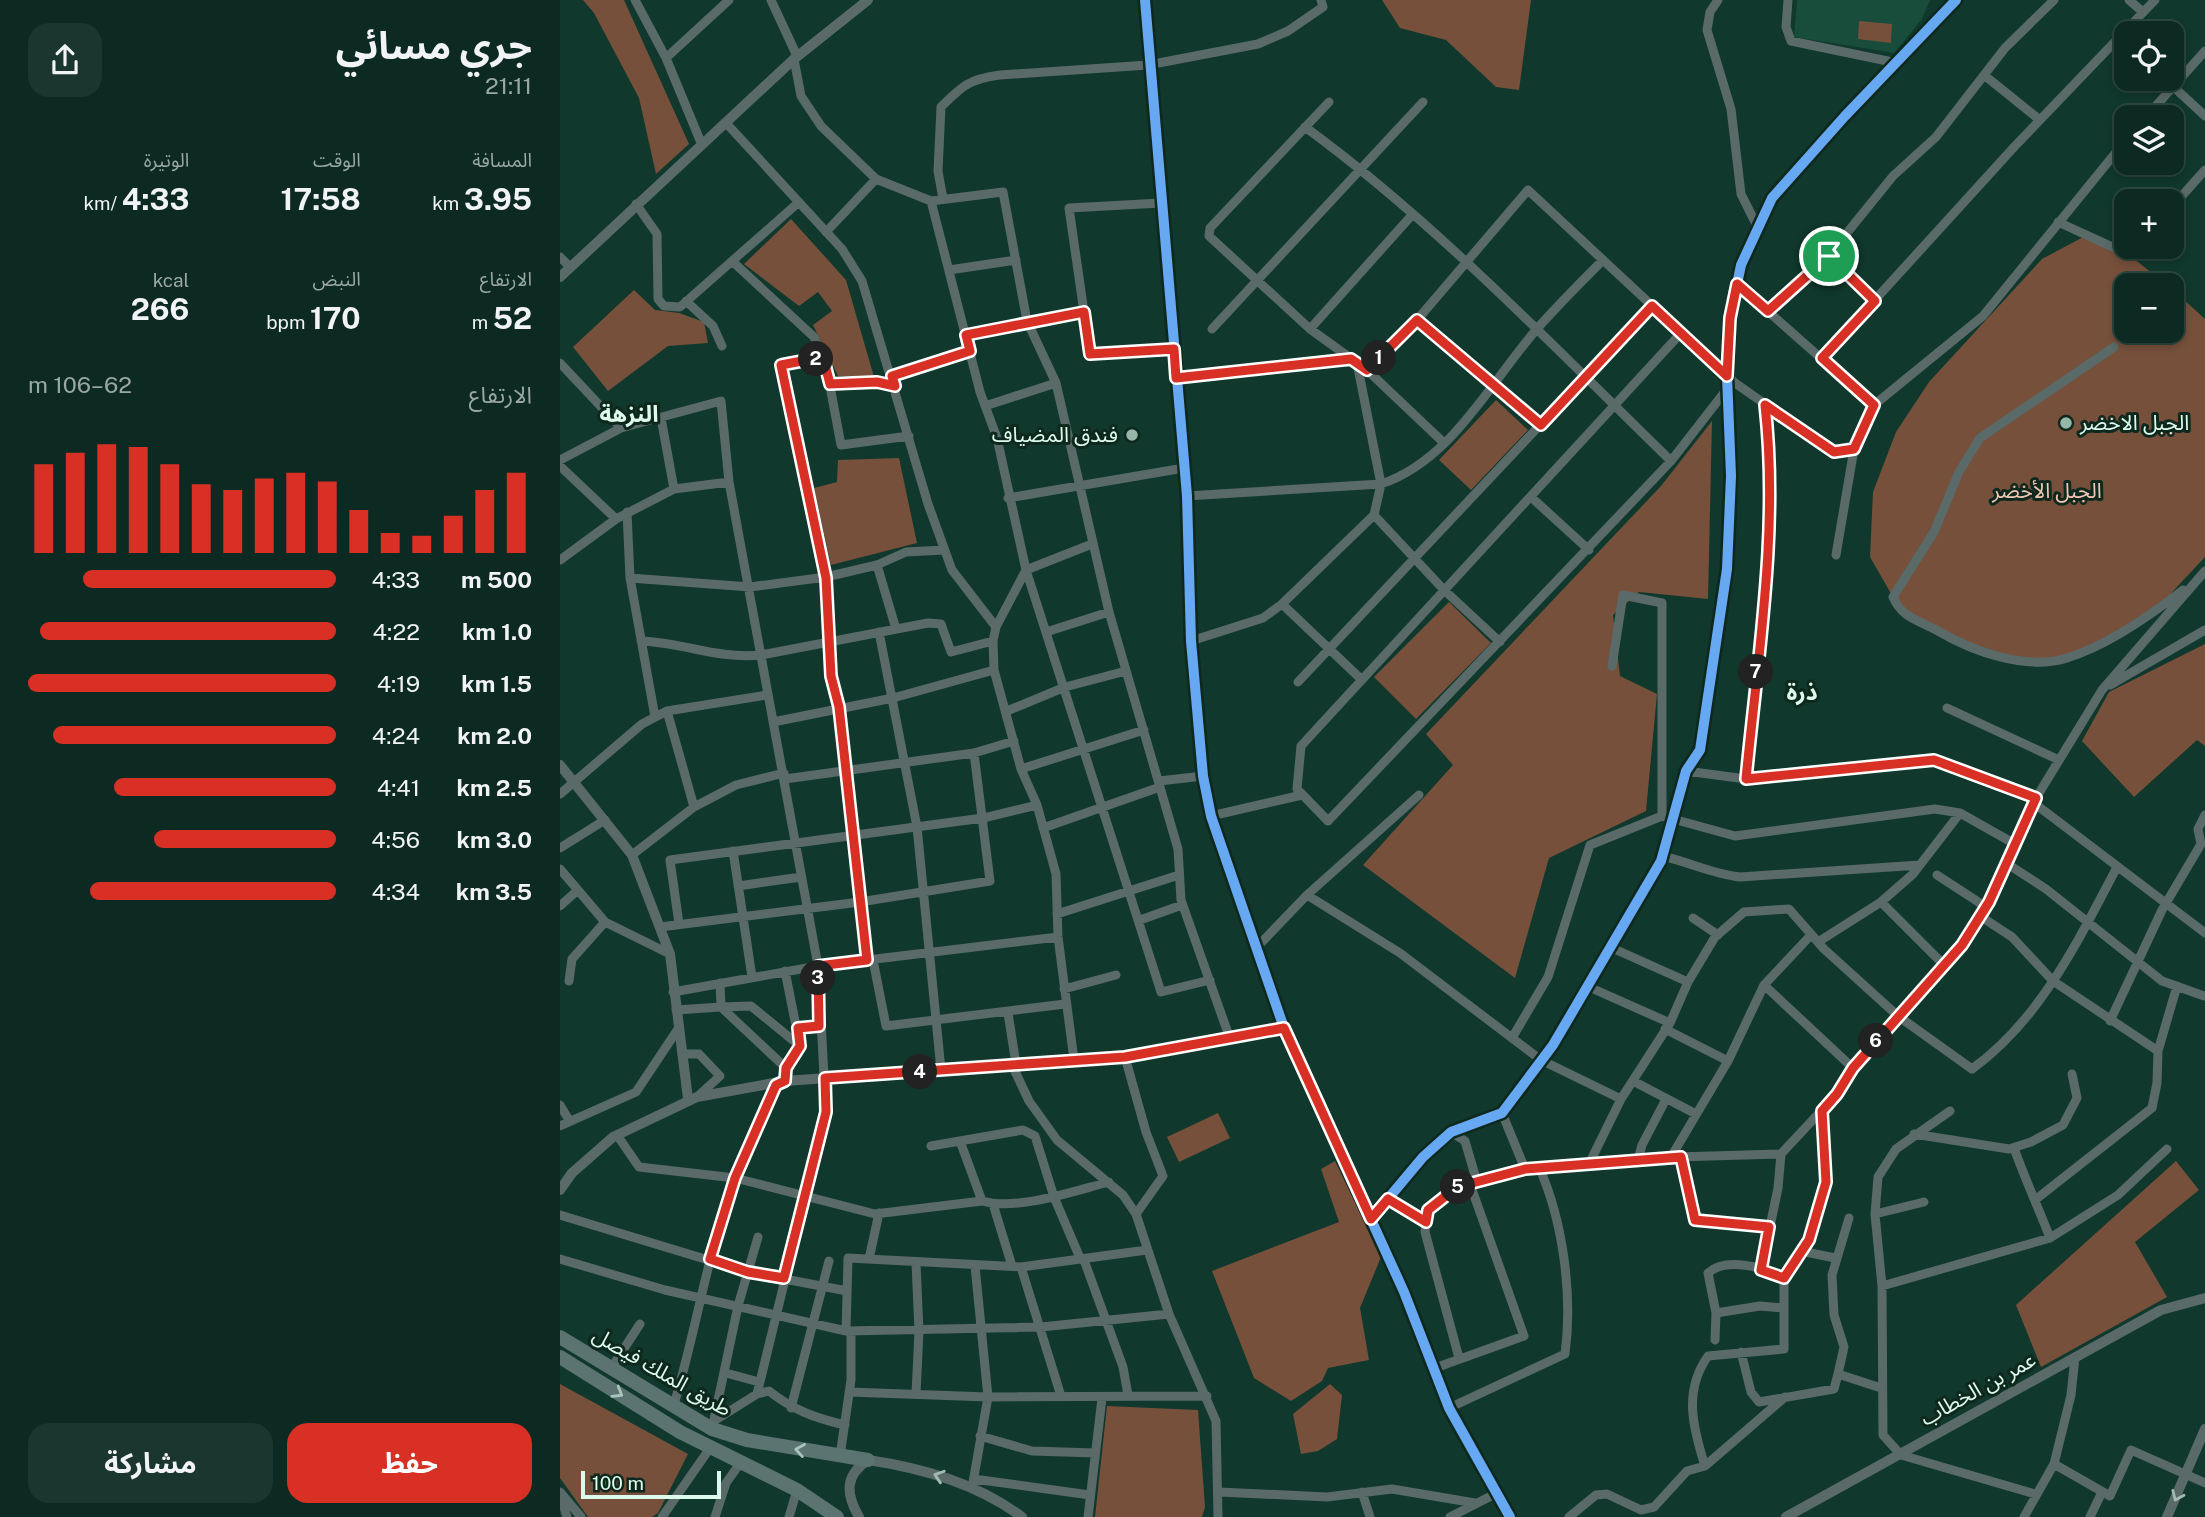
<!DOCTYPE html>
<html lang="ar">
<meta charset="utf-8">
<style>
:root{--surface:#0c2a21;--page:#1a362e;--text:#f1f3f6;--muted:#9aa7a5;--line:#2c463f;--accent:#d93025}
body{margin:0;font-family:"Public Sans","Noto Sans Arabic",sans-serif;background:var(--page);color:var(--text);direction:rtl;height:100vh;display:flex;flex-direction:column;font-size:26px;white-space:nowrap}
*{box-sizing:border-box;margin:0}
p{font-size:23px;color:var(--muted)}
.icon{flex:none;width:38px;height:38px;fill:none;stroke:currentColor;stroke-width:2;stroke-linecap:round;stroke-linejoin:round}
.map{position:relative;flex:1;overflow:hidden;direction:ltr}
.drawer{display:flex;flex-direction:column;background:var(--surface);width:560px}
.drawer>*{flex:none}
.tools{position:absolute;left:1554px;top:21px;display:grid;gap:14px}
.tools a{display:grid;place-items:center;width:70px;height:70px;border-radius:14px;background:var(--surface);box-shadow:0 4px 10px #0003,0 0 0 2px var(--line);font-size:35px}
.scale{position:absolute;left:21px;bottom:18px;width:140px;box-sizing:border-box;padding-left:7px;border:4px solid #dcfbed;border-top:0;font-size:19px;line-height:24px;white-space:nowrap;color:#dcfbed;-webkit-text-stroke:5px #0f281e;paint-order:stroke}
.pin{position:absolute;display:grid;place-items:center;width:60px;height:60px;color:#fff;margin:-30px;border:4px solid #fff;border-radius:50%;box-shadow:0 2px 7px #0007}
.km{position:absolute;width:35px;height:35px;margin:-18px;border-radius:50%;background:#222;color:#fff;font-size:19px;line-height:35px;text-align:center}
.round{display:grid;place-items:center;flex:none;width:74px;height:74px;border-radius:21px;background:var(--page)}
.summary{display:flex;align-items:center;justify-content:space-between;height:119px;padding:0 28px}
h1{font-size:38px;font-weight:700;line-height:52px}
.figures{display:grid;grid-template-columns:repeat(3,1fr);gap:10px;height:119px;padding:7px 28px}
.figures div{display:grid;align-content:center}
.figures b{font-size:30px;font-weight:700}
.figures small{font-size:19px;font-weight:400}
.figures p{font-size:19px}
.chart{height:196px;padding:14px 28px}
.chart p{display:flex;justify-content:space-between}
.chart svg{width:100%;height:126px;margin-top:7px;stroke:var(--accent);stroke-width:6}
.cta{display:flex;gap:14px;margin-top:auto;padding:14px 28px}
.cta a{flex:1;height:80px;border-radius:21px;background:var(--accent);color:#fff;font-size:28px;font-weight:700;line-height:80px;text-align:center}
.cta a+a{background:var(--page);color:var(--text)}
ul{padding:0 28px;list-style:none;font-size:23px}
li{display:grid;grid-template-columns:112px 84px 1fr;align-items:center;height:52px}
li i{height:18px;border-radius:9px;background:var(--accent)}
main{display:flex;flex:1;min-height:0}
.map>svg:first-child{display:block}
.built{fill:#174d3a}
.green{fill:#76503b}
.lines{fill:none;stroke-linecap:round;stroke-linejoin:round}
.minor{stroke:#596a69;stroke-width:9}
.tertiary{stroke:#596a69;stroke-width:10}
.primary{stroke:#5b7371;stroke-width:14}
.cycleway-casing{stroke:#0f281e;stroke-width:15}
.cycleway{stroke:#66a8f1;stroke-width:10}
.oneway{stroke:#a8c5bb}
.oneway2{stroke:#a1bab2}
.route-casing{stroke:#fff;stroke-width:14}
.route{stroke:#d93025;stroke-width:9}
.poi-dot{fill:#95b7a9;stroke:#0f281e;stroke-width:2.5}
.labels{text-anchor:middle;stroke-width:6;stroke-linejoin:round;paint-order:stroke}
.poi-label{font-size:21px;fill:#dcfbed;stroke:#0f281e;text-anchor:start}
.park-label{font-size:21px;fill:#f1c6b3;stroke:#0f281e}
.street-label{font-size:21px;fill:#dcfbed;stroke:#0f281e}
.neighbourhood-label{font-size:23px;font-weight:bold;fill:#dcfbed;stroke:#0f281e}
</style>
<main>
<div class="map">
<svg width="1645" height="1517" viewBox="0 0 1645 1517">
<rect width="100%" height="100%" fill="#10382c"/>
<path class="built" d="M 1237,0 L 1370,0 L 1362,19 L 1334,53 L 1234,37 Z"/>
<path class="green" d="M 23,0 L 64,0 L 129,144 L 96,174 L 79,98 L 34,13 Z
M 822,0 L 971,0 L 959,90 L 936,87 L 886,40 L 840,28 Z
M 1299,21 L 1332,24 L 1331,43 L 1298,39 Z
M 231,219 L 286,280 L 314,377 L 278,376 L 253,325 L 272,311 L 258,292 L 239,306 L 184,264 Z
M 1527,235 L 1568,254 L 1607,285 L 1566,285 L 1566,331 L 1612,331 L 1612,289 L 1645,319 L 1645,557 L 1587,619 L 1506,659 L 1469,662 L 1402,645 L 1355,619 L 1333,597 L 1310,557 L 1313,492 L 1336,432 L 1369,382 L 1482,259 Z
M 74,290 L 95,310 L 119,313 L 144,322 L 148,343 L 108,346 L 48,391 L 13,347 Z
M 936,400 L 968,430 L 911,490 L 879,460 Z
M 1152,421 L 1148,599 L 1079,592 L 1053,615 L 1060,676 L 1097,694 L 1086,811 L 989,858 L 955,978 L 803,865 L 893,765 L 866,734 L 1101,486 Z
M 339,458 L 357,543 L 271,565 L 254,488 L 277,482 L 278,460 Z
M 889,602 L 931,643 L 856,719 L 814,677 Z
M 1645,644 L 1645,746 L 1637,740 L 1574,797 L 1522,741 L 1549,692 Z
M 658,1113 L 670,1138 L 619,1162 L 607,1137 Z
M 775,1161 L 821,1257 L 800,1308 L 809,1360 L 768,1368 L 762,1381 L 731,1401 L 694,1378 L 652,1271 L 779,1222 L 761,1169 Z
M 1616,1161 L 1639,1190 L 1575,1242 L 1607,1297 L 1481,1367 L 1456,1305 Z
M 0,1384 L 128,1454 L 98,1513 L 92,1517 L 28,1517 L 0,1478 Z
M 770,1384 L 782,1395 L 777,1439 L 758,1451 L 741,1454 L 733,1414 Z
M 547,1406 L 638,1410 L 645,1507 L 642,1517 L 535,1517 Z"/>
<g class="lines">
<path class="minor" d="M 75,0 L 106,58 L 142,145
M 211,0 L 237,56
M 1158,0 L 1150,12 L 1147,30 L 1171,109 L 1181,194 L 1197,226
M 1228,0 L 1226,27 L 1231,41 L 1337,63
M 1569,0 L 1583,12
M 106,58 L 169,0
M 234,59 L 241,96 L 261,126 L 316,179 L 371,201 L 443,192 L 467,321 L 496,383 L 549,612 L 618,849 L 621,900 L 669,1036
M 1424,75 L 1480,120
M 1605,79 L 1645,116
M 769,102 L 650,228 L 649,236 L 750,329 L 807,370 L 884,443
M 1586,117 L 1645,51
M 167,124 L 282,249 L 302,281 L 368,504 L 392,570 L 436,627
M 745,127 C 875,222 995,348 1111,461
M 383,199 L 378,171 L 381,107 C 402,86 409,79 440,75 L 588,65 L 698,44 L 728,31 L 763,7 L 761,0
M 371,201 L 420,392 L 437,438 L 466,570 L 601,992 L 650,980
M 601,203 L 509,208 L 530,354 L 614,350
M 76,204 L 97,234 L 98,299 L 104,306 L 120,307 L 239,202
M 1612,207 L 1645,170
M 1498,222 L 1568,254 L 1575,247
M 266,232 L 316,179
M 1269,255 L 1315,301
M 0,257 L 10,267
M 172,261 L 254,337 L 266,365 L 281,445 L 349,436
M 389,270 L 456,260
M 1177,284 L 1314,405
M 126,301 L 153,326 L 162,346
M 1208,311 L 1269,255 L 1333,176 L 1376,137 L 1445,48 L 1494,0
M 857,320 L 981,425
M 652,329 L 863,102
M 750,329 L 852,215
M 1121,333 L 741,746 L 737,789 L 768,821 L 1111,461 L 1167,389
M 406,335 L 524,312
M 1554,347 L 1420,438 L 1399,472 L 1374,532 L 1333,597 C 1342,618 1358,620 1378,631 C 1412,651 1467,671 1507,658 C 1546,646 1591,615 1623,590
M 263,357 L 221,365 L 266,577 L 271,676 L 279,707 L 307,960
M 1262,358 L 1455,146 L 1595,0
M 0,363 L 61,428
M 807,370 L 857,320 L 968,190 L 1175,383 L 1274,452 L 1294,449
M 332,376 L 410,351
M 616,378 L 791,359
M 270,384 L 317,382 L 335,386
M 425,406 L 496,383
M 101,418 L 114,489
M 0,460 L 61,428 L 161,401 L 169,482 L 258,966 L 266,1112 L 197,1394
M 0,466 L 56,519
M 627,496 L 821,484 C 891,461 930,383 976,330 C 997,306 1020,283 1043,260
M 971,497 L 1029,550
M 448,498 L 624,468
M 67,512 L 70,578 L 95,717
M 814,515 L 884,590 L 940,642
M 1276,555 L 1294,449 L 1314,405 L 1423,316 L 1566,140
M 0,560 L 56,519 L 114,489 L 169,482
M 317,565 L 346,552 L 384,550
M 70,578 L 190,587 L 266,577 L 317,565 L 336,629
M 722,604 L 802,680
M 319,632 L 357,827 L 381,1070
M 486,632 L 549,612
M 81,641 C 126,643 155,659 201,655 L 368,623 L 381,624 L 391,652 L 433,641
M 631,641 L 703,618 L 722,604 L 814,515 L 821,484 L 797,363
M 1052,666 L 1063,595 L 1102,603 L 1102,816
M 738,682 L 1092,306
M 1550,685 L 1645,630
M 1387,708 L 1499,760
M 107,711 L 134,807
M 447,711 L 505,687 L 566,671
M 213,722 L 333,698 L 434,670
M 461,769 L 584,730
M 1126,771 L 1186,779 L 1374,760 L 1476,798
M 225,779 L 414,753 L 454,741
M 1186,779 C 1197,655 1219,529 1205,405
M 599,781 L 643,776
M 0,794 L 82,724 L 107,711 L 207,695
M 1474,803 L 1645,933
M 651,816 L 742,795
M 483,828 L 600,787
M 0,848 L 45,820
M 173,851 L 192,977
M 72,855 L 134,807 L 176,785 L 224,773
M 1102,856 C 1129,862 1153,874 1180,877 L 1360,865
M 1446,863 L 1486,889 L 1602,981 L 1644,996
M 0,869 L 45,922 L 110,954
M 1377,875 L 1426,907
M 178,886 L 241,877
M 747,895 L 840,953 L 981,1060 L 1061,1099
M 1321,902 L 1383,964
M 0,906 L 18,890
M 497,914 L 619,875
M 1420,916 L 1452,937 L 1493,981 L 1598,1051
M 1133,918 L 1158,935
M 580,920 L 622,905
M 119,924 L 110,860 L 423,818 L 477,805
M 100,927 L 300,902 L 430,881 L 414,753
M 1258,942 L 1321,902 L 1353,874 L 1400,813
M 697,947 L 747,895 L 859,795
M 1050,947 L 1128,982
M 313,960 L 326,1026 L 505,1004
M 225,971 L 240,1046
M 9,981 L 12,959 L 45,922
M 160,983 L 161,1007 L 191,1006 L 240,1046 L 226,1068
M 1204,985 L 1293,1068
M 1029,987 L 1110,1023
M 504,989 L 556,975
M 113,992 L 258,966 L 498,937
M 116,1010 L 161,1007 L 226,1068 L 225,1081
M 448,1013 L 456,1064
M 1550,1021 L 1602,910 L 1641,844 L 1638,829 L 1645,815
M 238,1028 L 259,1026
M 1105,1029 L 1168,1061
M 952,1038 L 988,977 L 1030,845 L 1102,816 L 1175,836 L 1375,809 L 1400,813 L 1455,844
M 122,1054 L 139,1054 L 160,1076 L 137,1097
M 565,1057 L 586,1132 L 603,1176 L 576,1214
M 514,1060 L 498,937 L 496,874 L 477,805 L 461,769 L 434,670 L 433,641 L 436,627 L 466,570 L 532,544
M 452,1065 L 469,1101 L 497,1140 L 563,1195 L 576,1214 L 609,1314 L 656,1421 L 658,1517
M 1073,1081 L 1136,1114
M 0,1105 L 9,1120
M 1390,1111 L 1336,1149 L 1318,1177 L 1315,1214 L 1322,1286 L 1323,1435 L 1341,1455 L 1475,1494
M 942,1113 L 965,1169
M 0,1126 L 76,1092 L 118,1029
M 891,1132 L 905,1141 L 917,1182
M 1354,1134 L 1449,1149 L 1471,1142 L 1503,1125 L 1517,1098 L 1512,1074
M 57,1135 L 79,1167 L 175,1178 L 315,1214 L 422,1201 C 458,1211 514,1191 549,1182
M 400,1141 L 422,1201
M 371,1146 L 463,1130 L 475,1136 L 494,1197 L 520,1258
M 1454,1148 C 1465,1179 1478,1207 1490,1238
M 1116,1157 L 1221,1154
M 1121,1157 L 1135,1220 L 1209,1227
M 1078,1160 L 1082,1145 L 1105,1101
M 1029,1164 L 1061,1099 L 1110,1023 L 1128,982 L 1155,937 L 1184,912 L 1229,909 L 1264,949 L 1338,1016 L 1412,1069 C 1480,1020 1518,941 1556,869
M 828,1199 L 866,1222
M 1475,1200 L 1592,1108 L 1597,1083 L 1598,1051 L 1617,986
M 433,1204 L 452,1266
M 1315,1214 L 1364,1202
M 0,1215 L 188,1272 L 287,1291
M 811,1219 L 863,1157 L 891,1132 L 942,1113 L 993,1045 L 1101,861 L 1126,771 L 1140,750 L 1167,569 L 1171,476 L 1167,376 L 1170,318 L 1181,265 L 1212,198 L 1285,116 L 1396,0
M 1241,1251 L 1275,1258
M 0,1259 L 105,1290 L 286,1331 L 481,1327 L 609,1314
M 309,1259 L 319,1213
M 524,1260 L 563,1367 L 568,1395
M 356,1263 L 359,1331 L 356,1394
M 461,1267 L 501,1396
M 1201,1270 L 1218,1188 L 1221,1154 L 1277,1094 L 1293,1068 L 1402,945 L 1429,902 L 1476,798 L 1542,690 L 1645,571
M 1322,1286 L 1490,1238 L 1558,1195 L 1607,1149
M 1156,1313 L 1200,1306 L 1224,1308
M 286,1331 L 288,1258 L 461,1267 L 587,1250
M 1155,1340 L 1156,1313 L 1148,1273 C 1165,1257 1206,1267 1224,1278
M 1181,1352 L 1191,1392 L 1199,1402 L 1274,1389 L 1278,1374 L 1321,1388
M 899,1358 L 865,1232 L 868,1210 L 897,1187 L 965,1169 L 1111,1157 L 1168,1061 L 1204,985 L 1251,935
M 52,1367 L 80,1324
M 875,1368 L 964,1336 L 910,1184
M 166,1373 L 199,1382
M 1278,1374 L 1284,1347 L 1274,1315 L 1272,1275 L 1289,1218
M 289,1392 L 428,1397 L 647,1396
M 113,1408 C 136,1332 147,1253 175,1179 C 187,1147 203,1116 216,1085
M 231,1408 L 269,1261
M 889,1408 L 1005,1354 C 1013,1295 1003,1221 979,1167
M 154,1421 L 197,1394 L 209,1391 C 233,1410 255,1418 285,1425
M 152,1429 L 178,1306 L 198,1237
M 420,1436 L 472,1451 L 535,1453
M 280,1456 L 291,1380 L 291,1331
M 1494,1464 L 1550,1496 L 1571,1450 L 1645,1483
M 1145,1466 C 1133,1428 1123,1391 1148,1356 L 1224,1349 L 1224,1278 L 1249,1240 L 1266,1182 L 1262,1111
M 414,1479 L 530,1495
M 412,1488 L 428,1397 L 415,1266
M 0,1492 L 21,1517
M 659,1492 L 767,1497 L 832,1489 L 915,1503
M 802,1492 L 810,1517
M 0,1495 L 7,1517
M 102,1517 L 150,1448
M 155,1517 L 166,1483 L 181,1462
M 229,1517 L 237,1490
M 528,1517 L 542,1398
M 890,1517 L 935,1494
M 1009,1517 L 1036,1495 L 1047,1494 L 1081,1510 L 1094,1507 L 1127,1471 L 1145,1466 L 1225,1397
M 1464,1517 L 1494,1464 L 1511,1395 L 1515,1357
M 1530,1517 L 1542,1492"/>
<path class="tertiary" d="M 585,0 L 627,496 L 631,641 L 643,776 L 651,816 L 724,1028 L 844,1292 L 889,1408 L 950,1517
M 0,277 L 234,59 L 308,0
M 0,765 L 72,855 L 110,954 L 128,1099
M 0,1190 L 12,1173 L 53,1137 L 137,1097 L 225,1081 L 565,1057 L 724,1028
M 299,1517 C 286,1494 284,1476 308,1460 C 362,1468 417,1483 462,1517
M 1226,1517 L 1601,1310 L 1645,1298
M 1607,1517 L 1645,1429"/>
<path class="primary" d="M 0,1337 L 152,1429 L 187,1440 L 308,1460
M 0,1357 L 120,1432 L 237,1490 L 277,1517"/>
<g class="cycleway-casing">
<path id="cycleway" d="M 585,0 L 627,496 L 631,641 L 643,776 L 651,816 L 724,1028 L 844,1292 L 889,1408 L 950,1517
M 811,1219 L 863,1157 L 891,1132 L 942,1113 L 993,1045 L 1101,861 L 1126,771 L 1140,750 L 1167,569 L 1171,476 L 1167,376 L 1170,318 L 1181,265 L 1212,198 L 1285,116 L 1396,0"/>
</g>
<use href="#cycleway" class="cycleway"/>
</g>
<defs><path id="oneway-chevron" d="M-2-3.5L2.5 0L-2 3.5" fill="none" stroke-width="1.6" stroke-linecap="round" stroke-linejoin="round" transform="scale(1.75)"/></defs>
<g class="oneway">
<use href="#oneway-chevron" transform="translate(58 1393) rotate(31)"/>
<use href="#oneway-chevron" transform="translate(240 1450) rotate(-170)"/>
</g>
<g class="oneway2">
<use href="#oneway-chevron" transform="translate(379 1476) rotate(-162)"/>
<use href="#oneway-chevron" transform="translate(1617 1496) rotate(114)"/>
</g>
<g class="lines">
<g class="route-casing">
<path id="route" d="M 1269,256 L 1315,301 L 1262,358 L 1314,405 L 1294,449 L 1274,452 L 1205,405 C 1219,529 1198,655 1186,779 L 1374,760 L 1476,798 L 1429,902 L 1402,945 L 1293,1068 L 1277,1094 L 1262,1111 L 1266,1182 L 1249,1240 L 1224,1278 L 1201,1270 L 1209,1227 L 1135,1220 L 1121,1157 L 965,1169 L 897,1187 L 868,1210 L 866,1222 L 828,1199 L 811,1219 L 724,1028 L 565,1057 L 265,1078 L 266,1112 L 224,1278 L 188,1272 L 150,1259 L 175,1178 L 216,1085 L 225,1081 L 226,1068 L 240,1046 L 238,1028 L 259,1026 L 258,966 L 307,960 L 279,707 L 271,676 L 266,578 L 221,365 L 263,357 L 270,384 L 317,382 L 335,386 L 332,376 L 410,351 L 406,335 L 524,312 L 530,354 L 614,349 L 616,378 L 791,359 L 807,370 L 857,320 L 981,425 L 1092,306 L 1167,376 L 1170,318 L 1177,284 L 1208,311 Z"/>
</g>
<use href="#route" class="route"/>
</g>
<g class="poi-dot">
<circle cx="1506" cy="423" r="7"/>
<circle cx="572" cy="435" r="7"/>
</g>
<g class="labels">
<g class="poi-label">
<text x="1520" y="430">الجبل الاخضر</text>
<text x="558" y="442" text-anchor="end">فندق المضياف</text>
</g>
<g class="park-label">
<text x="1487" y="498">الجبل الأخضر</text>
</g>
<g class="street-label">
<text transform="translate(102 1372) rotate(30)" y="7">طريق الملك فيصل</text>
<text transform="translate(1418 1389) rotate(-29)" y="7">عمر بن الخطاب</text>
</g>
<g class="neighbourhood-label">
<text x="69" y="422">النزهة</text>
<text x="1242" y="700">ذرة</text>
</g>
</g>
</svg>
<div class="tools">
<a><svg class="icon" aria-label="locate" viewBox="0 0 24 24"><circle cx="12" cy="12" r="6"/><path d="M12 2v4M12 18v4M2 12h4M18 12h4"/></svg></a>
<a><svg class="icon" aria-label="layers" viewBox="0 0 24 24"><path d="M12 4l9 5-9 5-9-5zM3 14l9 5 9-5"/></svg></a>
<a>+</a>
<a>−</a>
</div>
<div class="scale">100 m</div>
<div class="pin" style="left:1269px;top:256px;background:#1e9e55"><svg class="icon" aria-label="arrive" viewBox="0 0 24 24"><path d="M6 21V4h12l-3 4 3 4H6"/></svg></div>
<b class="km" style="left:819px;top:358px">1</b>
<b class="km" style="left:256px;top:359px">2</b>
<b class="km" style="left:258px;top:978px">3</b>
<b class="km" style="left:360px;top:1072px">4</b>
<b class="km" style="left:898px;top:1187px">5</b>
<b class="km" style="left:1316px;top:1041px">6</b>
<b class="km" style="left:1196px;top:672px">7</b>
</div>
<section class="drawer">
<div class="summary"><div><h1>جري مسائي</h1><p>21:11</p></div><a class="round"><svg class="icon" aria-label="share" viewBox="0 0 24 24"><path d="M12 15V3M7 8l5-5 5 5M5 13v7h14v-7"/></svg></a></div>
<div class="figures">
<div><p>المسافة</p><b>3.95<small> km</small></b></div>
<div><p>الوقت</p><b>17:58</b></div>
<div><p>الوتيرة</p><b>4:33<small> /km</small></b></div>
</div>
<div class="figures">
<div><p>الارتفاع</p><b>52<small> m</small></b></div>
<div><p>النبض</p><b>170<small> bpm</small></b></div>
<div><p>kcal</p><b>266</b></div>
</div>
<div class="chart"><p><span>الارتفاع</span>62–106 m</p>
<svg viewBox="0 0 160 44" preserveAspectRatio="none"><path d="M5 44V13M15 44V9M25 44V6M35 44V7M45 44V13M55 44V20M65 44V22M75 44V18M85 44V16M95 44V19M105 44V29M115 44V37M125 44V38M135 44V31M145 44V22M155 44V16"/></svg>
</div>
<ul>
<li><b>500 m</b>4:33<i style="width:82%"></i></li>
<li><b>1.0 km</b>4:22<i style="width:96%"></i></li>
<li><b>1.5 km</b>4:19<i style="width:100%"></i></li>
<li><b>2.0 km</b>4:24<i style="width:92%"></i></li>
<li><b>2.5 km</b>4:41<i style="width:72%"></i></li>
<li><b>3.0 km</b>4:56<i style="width:59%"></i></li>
<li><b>3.5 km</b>4:34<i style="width:80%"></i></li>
</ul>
<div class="cta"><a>حفظ</a><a>مشاركة</a></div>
</section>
</main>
